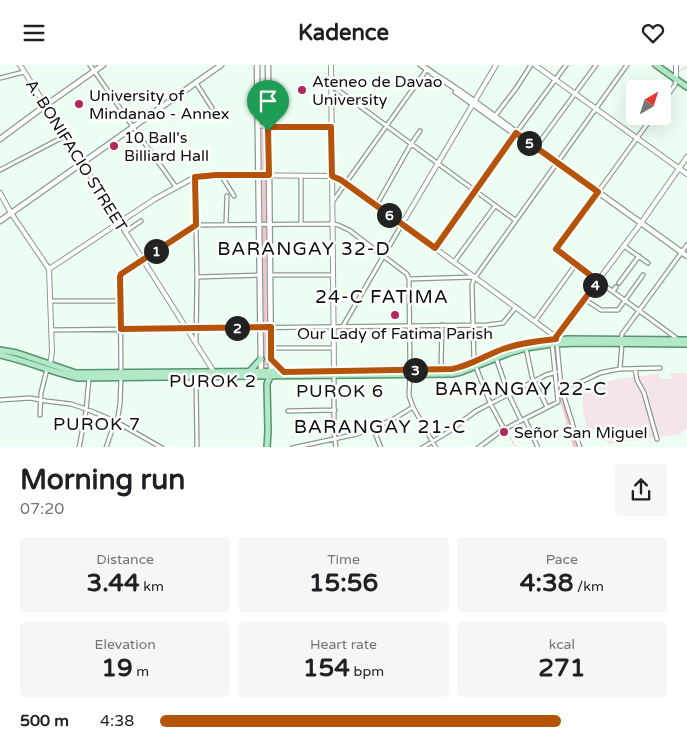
<!DOCTYPE html>
<meta charset="utf-8">
<style>
:root{--surface:#fff;--page:#f6f6f6;--text:#202124;--muted:#757577;--accent:#b45309}
body{margin:0;font-family:"Varela Round",sans-serif;background:var(--page);color:var(--text);height:100vh;display:flex;flex-direction:column;font-size:19px;white-space:nowrap}
*{box-sizing:border-box;margin:0}
p{font-size:16px;color:var(--muted)}
.icon{flex:none;width:28px;height:28px;fill:none;stroke:currentColor;stroke-width:2;stroke-linecap:round;stroke-linejoin:round}
.map{position:relative;height:382px;overflow:hidden}
.drawer{display:flex;flex-direction:column;background:var(--surface);flex:1}
.drawer>*{flex:none}
.needle{width:32px;rotate:39deg}
.buttons{position:absolute;left:626px;top:15px;display:grid;gap:10px}
.buttons a{display:grid;place-items:center;width:45px;height:45px;border-radius:5px;background:var(--surface);box-shadow:0 5px 20px #0002;font-size:25px}
.pin{position:absolute;display:grid;place-items:center;width:42px;height:42px;color:#fff;margin:-51px -21px;border-radius:50% 50% 50% 0;rotate:-45deg;box-shadow:0 0 5px #0007}
.pin .icon{rotate:45deg}
.km{position:absolute;width:25px;height:25px;margin:-12px;border-radius:50%;background:#222;color:#fff;font-size:14px;line-height:25px;text-align:center}
.round{display:grid;place-items:center;flex:none;width:52px;height:52px;border-radius:5px;background:var(--page)}
.summary{display:flex;align-items:center;justify-content:space-between;height:85px;padding:0 20px}
h1{font-size:28px;font-weight:700;line-height:38px}
.figures{display:grid;grid-template-columns:repeat(3,1fr);gap:8px;height:85px;padding:5px 20px}
.figures div{display:grid;align-content:center;border-radius:5px;background:var(--page);text-align:center}
.figures b{font-size:25px;font-weight:700}
.figures small{font-size:14px;font-weight:400}
.figures p{font-size:14px}
ul{padding:0 20px;list-style:none;font-size:16px}
li{display:grid;grid-template-columns:80px 60px 1fr;align-items:center;height:38px}
li i{height:12px;border-radius:6px;background:var(--accent)}
header{display:flex;justify-content:space-between;align-items:center;height:65px;padding:0 20px;background:var(--surface);font-size:22px;font-weight:700}
.map>svg:first-child{display:block}
.green{fill:#f6e5e8}
.water{fill:#fabfcc}
.lines{fill:none;stroke-linecap:round;stroke-linejoin:round}
.stream{stroke:#fabfcc;stroke-width:1}
.canal{stroke:#fabfcc;stroke-width:3}
.minor-casing{stroke:#8a9a8f;stroke-width:5.5}
.tertiary-casing{stroke:#8a9a8f;stroke-width:6}
.secondary-casing{stroke:#8a9a8f;stroke-width:7}
.primary-casing{stroke:#56936e;stroke-width:8}
.minor{stroke:#fff;stroke-width:3}
.tertiary{stroke:#fff;stroke-width:4}
.secondary{stroke:#fff;stroke-width:4.5}
.primary{stroke:#b2e8c7;stroke-width:5}
.route-casing{stroke:#fff;stroke-width:10}
.route{stroke:#b45309;stroke-width:6}
.poi-dot{fill:#b5275c;stroke:#fff;stroke-width:2}
.labels{text-anchor:middle;stroke-width:5;stroke-linejoin:round;paint-order:stroke}
.poi-label{font-size:16px;fill:#0c120e;stroke:#fff;text-anchor:start}
.street-label{font-size:16px;fill:#0c120e;stroke:#fff}
.neighbourhood-label{font-size:18px;letter-spacing:1px;fill:#0c120e;stroke:#fff}
.quarter-label{font-size:19px;letter-spacing:1px;fill:#0c120e;stroke:#fff}
</style>
<header><svg class="icon" aria-label="menu" viewBox="0 0 24 24"><path d="M4 6h16M4 12h16M4 18h16"/></svg>Kadence<svg class="icon" aria-label="heart" viewBox="0 0 24 24"><path d="M12 20l-8-8c-3-5 5-10 8-4 3-6 11-1 8 4z"/></svg></header>
<div class="map">
<svg width="687" height="383" viewBox="0 0 687 383">
<rect width="100%" height="100%" fill="#edfef2"/>
<path class="green" d="M 659,308 L 660,314 L 672,314 L 670,309 L 674,308 L 687,308 L 687,363 L 680,369 L 610,379 L 586,360 L 583,346 L 582,329 L 598,319 L 614,315 Z"/>
<path class="water" d="M 262,66 L 265,66 L 267,301 L 264,301 Z"/>
<g class="lines">
<path class="stream" d="M 679,6 L 687,2
M 506,365 L 516,383"/>
<path class="canal" d="M 555,281 L 559,325 L 575,383"/>
<g class="minor-casing">
<path id="minor" d="M 90,0 L 133,62 L 176,122
M 0,13 L 24,7
M 196,18 L 212,43
M 331,20 L 515,155
M 662,38 L 675,20 L 676,15
M 495,51 L 517,22 L 531,0
M 653,51 L 556,185 L 675,272 L 676,275
M 258,61 L 331,62
M 536,82 L 596,0
M 0,105 L 65,71
M 221,110 L 234,131
M 301,111 L 301,159
M 195,112 L 197,212 L 196,278
M 333,136 L 427,4
M 376,141 L 411,79 L 420,66
M 226,159 L 227,131
M 196,160 L 333,159 L 338,160 L 349,165 L 407,209 L 409,214 L 410,305 L 409,331 L 413,342 L 436,383
M 125,167 L 141,156
M 624,181 L 648,198
M 435,183 L 516,68 L 566,0
M 454,197 L 495,141
M 270,210 L 333,210
M 197,212 L 260,210
M 409,214 L 474,212
M 619,218 L 639,191
M 613,226 L 616,222
M 584,234 L 601,245 L 618,245 L 643,210
M 51,236 L 121,236
M 535,256 L 576,199
M 343,261 L 402,159
M 51,265 L 487,260 L 503,258 L 516,242
M 621,274 L 622,269 L 687,180
M 557,279 L 561,322 L 580,383
M 271,283 L 334,283
M 526,283 L 532,312 L 547,342
M 496,293 L 508,328 L 521,355
M 441,304 L 442,260
M 620,304 L 622,278
M 635,304 L 637,315 L 644,328 L 657,374
M 121,308 L 120,210 L 196,160
M 334,311 L 334,366 L 336,383
M 196,312 L 197,383
M 561,322 L 579,318 L 600,308 L 609,306 L 620,304 L 660,303
M 0,335 L 30,333 L 46,336 L 71,339 L 86,344 L 115,356 L 162,383
M 288,346 L 335,345
M 40,350 L 41,328 L 47,304
M 525,354 L 538,383
M 117,357 L 120,339 L 121,313
M 373,363 L 381,383
M 504,364 L 490,338 L 474,297 L 472,220 L 474,214 L 627,0
M 79,383 L 86,346 L 89,313
M 106,383 L 115,356
M 292,383 L 357,369 L 392,355 L 413,342
M 422,383 L 448,367 L 476,346 L 546,310 L 556,307
M 478,383 L 501,366 L 558,337 L 552,278"/>
</g>
<g class="tertiary-casing">
<path id="tertiary" d="M 20,0 L 214,307
M 331,0 L 334,308
M 535,0 L 687,109
M 676,0 L 676,14
M 0,128 L 11,148 L 49,204 L 52,287 L 50,299
M 402,159 L 496,0
M 49,204 L 155,134 L 195,112 L 216,110 L 332,111 L 346,118 L 556,272
M 556,272 L 641,158 L 687,92"/>
</g>
<g class="secondary-casing">
<path id="secondary" d="M 257,0 L 261,307
M 268,0 L 271,307
M 421,0 L 434,9
M 432,8 C 460,25 486,45 512,64 L 516,68 L 687,191
M 456,27 L 512,67
M 0,74 L 46,40 L 103,0
M 0,156 L 221,0"/>
</g>
<g class="primary-casing">
<path id="primary" d="M 656,0 L 687,22
M 0,285 L 17,288 L 76,308 L 334,306 L 452,304 L 462,302 L 504,284 L 545,276 L 568,274 L 687,275
M 0,290 C 27,296 52,307 78,313 L 452,309 L 461,307 L 509,288 L 526,283 L 552,279 L 582,278 L 687,279
M 271,294 L 284,307
M 249,307 L 261,294
M 267,383 L 268,366 L 267,319 L 271,309"/>
</g>
<use href="#minor" class="minor"/>
<use href="#tertiary" class="tertiary"/>
<use href="#secondary" class="secondary"/>
<use href="#primary" class="primary"/>
</g>
<g class="lines">
<g class="route-casing">
<path id="route" d="M 268,62 L 331,62 L 332,111 L 341,115 L 435,183 L 516,68 L 598,127 L 556,184 L 598,216 L 556,272 L 556,274 C 538,276 520,278 503,284 C 486,290 470,301 452,304 L 284,307 L 271,294 L 271,262 L 121,264 L 120,212 L 121,209 L 196,160 L 195,112 L 216,110 L 269,110 Z"/>
</g>
<use href="#route" class="route"/>
</g>
<g class="poi-dot">
<circle cx="302" cy="25" r="5"/>
<circle cx="79" cy="39" r="5"/>
<circle cx="114" cy="81" r="5"/>
<circle cx="395" cy="250" r="5"/>
<circle cx="504" cy="367" r="5"/>
</g>
<g class="labels">
<g class="poi-label">
<text x="312" y="22">Ateneo de Davao<tspan x="312" dy="18">University</tspan></text>
<text x="89" y="36">University of<tspan x="89" dy="18">Mindanao - Annex</tspan></text>
<text x="124" y="78">10 Ball's<tspan x="124" dy="18">Billiard Hall</tspan></text>
<text x="395" y="274" text-anchor="middle">Our Lady of Fatima Parish</text>
<text x="514" y="373">Señor San Miguel</text>
</g>
<g class="street-label">
<text transform="translate(77 90) rotate(58)" y="6">A. BONIFACIO STREET</text>
</g>
<g class="neighbourhood-label">
<text x="213" y="322">PUROK 2</text>
<text x="340" y="332">PUROK 6</text>
<text x="97" y="365">PUROK 7</text>
</g>
<g class="quarter-label">
<text x="304" y="190">BARANGAY 32-D</text>
<text x="382" y="238">24-C FATIMA</text>
<text x="521" y="330">BARANGAY 22-C</text>
<text x="380" y="368">BARANGAY 21-C</text>
</g>
</g>
</svg>
<div class="buttons">
<a><svg class="needle" viewBox="-14 -14 28 28"><path d="M0-13l5 13h-10z" fill="#e53935"/><path d="M0 13l5-13h-10z" fill="#757577"/></svg></a>
</div>
<div class="pin" style="left:268px;top:66px;background:#1e9e55"><svg class="icon" aria-label="arrive" viewBox="0 0 24 24"><path d="M6 21V4h12l-3 4 3 4H6"/></svg></div>
<b class="km" style="left:156px;top:186px">1</b>
<b class="km" style="left:237px;top:263px">2</b>
<b class="km" style="left:415px;top:305px">3</b>
<b class="km" style="left:595px;top:220px">4</b>
<b class="km" style="left:529px;top:78px">5</b>
<b class="km" style="left:389px;top:150px">6</b>
</div>
<section class="drawer">
<div class="summary"><div><h1>Morning run</h1><p>07:20</p></div><a class="round"><svg class="icon" aria-label="share" viewBox="0 0 24 24"><path d="M12 15V3M7 8l5-5 5 5M5 13v7h14v-7"/></svg></a></div>
<div class="figures">
<div><p>Distance</p><b>3.44<small> km</small></b></div>
<div><p>Time</p><b>15:56</b></div>
<div><p>Pace</p><b>4:38<small> /km</small></b></div>
</div>
<div class="figures">
<div><p>Elevation</p><b>19<small> m</small></b></div>
<div><p>Heart rate</p><b>154<small> bpm</small></b></div>
<div><p>kcal</p><b>271</b></div>
</div>
<ul>
<li><b>500 m</b>4:38<i style="width:79%"></i></li>
</ul>
</section>
